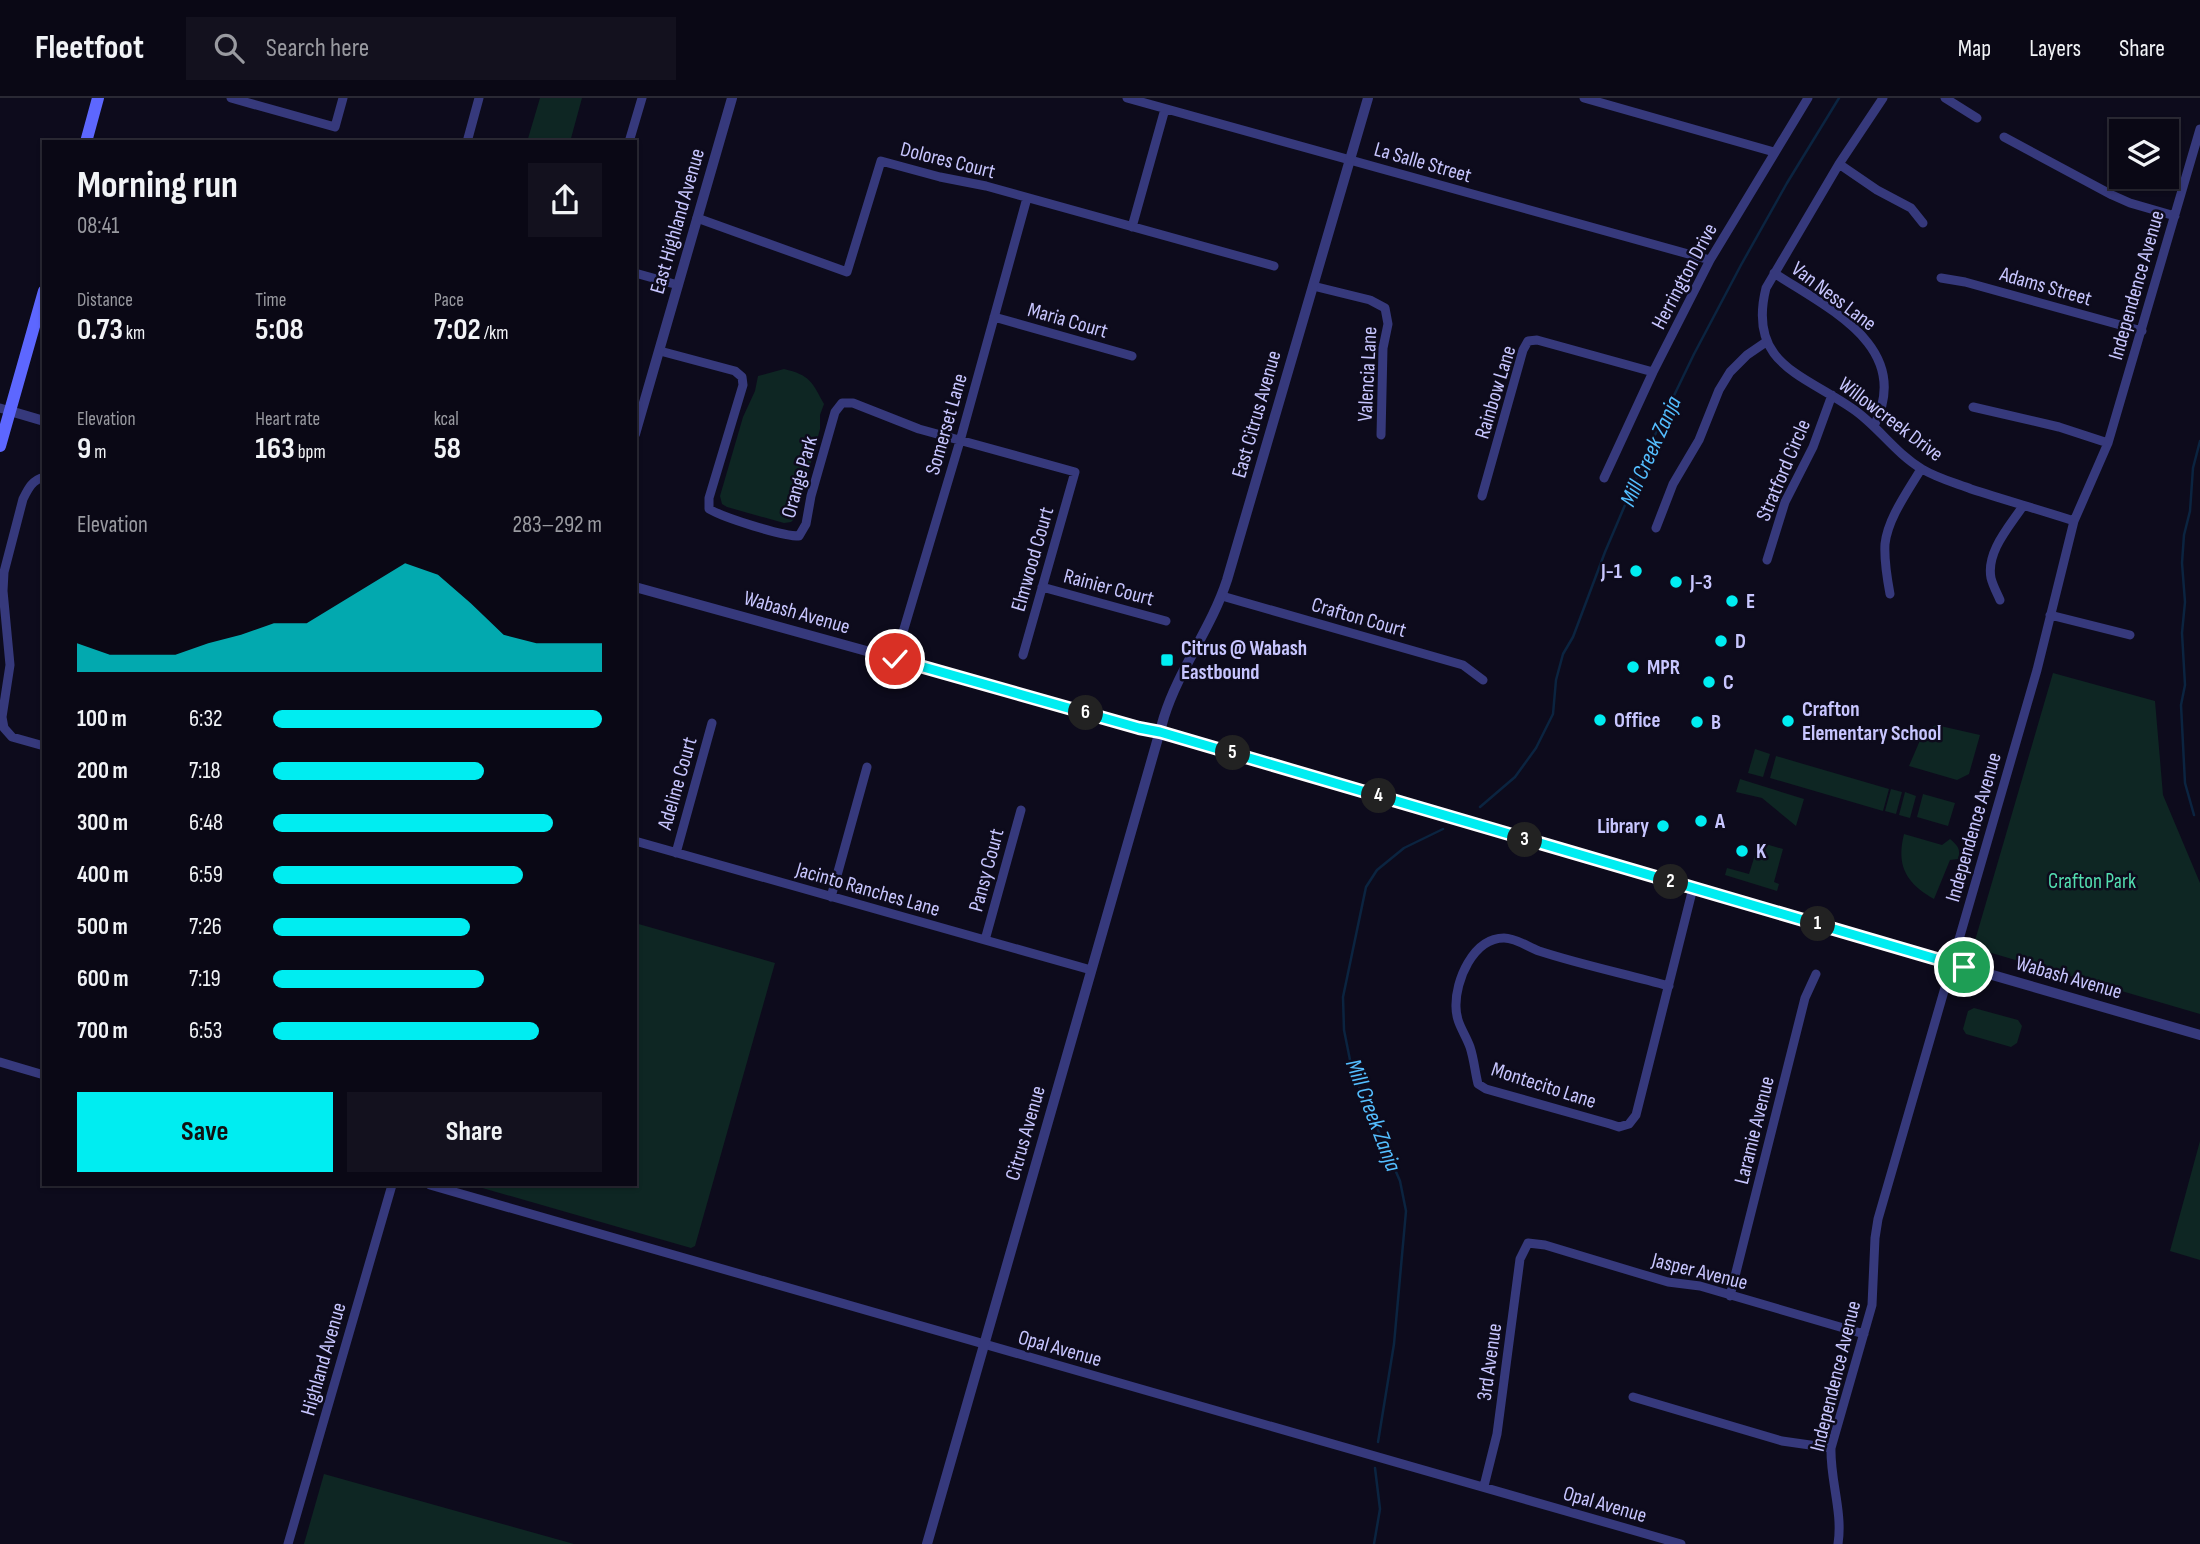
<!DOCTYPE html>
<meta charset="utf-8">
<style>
:root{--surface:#0a0815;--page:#13111e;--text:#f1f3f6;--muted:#999aa0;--line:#2a2934;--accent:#00edf1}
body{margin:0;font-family:"Sofia Sans Condensed",sans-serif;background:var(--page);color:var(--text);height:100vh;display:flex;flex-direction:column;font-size:26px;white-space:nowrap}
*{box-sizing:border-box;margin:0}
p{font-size:23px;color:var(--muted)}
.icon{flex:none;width:38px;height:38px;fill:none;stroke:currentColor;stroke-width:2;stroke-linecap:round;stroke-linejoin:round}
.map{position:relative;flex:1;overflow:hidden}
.sheet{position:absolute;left:42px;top:42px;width:595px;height:1046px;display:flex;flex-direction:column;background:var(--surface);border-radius:0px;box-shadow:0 2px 5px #0004,0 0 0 2px var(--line)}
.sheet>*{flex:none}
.fabs{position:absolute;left:2109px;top:21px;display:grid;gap:14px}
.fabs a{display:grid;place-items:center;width:70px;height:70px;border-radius:0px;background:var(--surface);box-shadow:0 2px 5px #0004,0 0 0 2px var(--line);font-size:35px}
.pin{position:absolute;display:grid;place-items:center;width:60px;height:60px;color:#fff;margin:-30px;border:4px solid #fff;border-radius:50%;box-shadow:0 2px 7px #0007}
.km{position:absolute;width:35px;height:35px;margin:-18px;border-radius:50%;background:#222;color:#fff;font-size:19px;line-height:35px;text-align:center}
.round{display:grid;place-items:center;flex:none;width:74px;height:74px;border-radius:0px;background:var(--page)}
.summary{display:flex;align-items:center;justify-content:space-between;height:119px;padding:0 35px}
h1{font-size:38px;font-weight:700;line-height:52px}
.metrics{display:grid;grid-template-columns:repeat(3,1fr);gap:10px;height:119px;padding:7px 35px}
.metrics div{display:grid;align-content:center}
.metrics b{font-size:30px;font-weight:700}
.metrics small{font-size:19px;font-weight:400}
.metrics p{font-size:19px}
.chart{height:196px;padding:14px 35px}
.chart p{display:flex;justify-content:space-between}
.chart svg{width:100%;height:126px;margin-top:7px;fill:var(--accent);opacity:.7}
.action{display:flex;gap:14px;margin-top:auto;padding:14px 35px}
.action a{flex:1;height:80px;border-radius:0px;background:var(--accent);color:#111;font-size:28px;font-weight:700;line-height:80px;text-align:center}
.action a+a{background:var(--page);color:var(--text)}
ul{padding:0 35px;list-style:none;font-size:23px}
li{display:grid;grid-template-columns:112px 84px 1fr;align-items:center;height:52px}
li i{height:18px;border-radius:9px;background:var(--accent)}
header{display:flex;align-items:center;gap:42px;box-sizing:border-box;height:98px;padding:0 35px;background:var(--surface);border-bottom:2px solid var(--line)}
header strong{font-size:33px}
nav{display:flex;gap:38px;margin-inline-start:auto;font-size:24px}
.search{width:490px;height:63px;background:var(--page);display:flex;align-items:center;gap:18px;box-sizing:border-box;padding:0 24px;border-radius:0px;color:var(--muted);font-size:26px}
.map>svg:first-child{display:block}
.green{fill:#0e2623}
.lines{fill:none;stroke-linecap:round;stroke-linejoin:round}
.stream{stroke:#0b2440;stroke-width:2.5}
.minor{stroke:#36397c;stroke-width:9}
.tertiary{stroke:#36397c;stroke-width:10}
.secondary{stroke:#5d67ff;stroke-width:12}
.route-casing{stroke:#fff;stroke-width:14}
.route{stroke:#00edf1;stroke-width:9}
.poi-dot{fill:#00edf1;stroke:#0d0b1c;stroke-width:2.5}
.labels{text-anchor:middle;stroke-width:5;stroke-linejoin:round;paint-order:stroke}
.street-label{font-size:21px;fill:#c8c6ff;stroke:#0d0b1c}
.poi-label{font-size:21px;font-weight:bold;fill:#c8c6ff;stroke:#0d0b1c;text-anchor:start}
.park-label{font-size:21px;fill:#53deb0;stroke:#0d0b1c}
.water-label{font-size:23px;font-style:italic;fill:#54beff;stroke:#0d0b1c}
</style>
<header>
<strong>Fleetfoot</strong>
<div class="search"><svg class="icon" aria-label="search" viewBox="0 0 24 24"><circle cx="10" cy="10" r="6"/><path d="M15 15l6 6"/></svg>Search here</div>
<nav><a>Map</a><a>Layers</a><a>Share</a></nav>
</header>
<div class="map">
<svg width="2200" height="1446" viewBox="0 0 2200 1446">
<rect width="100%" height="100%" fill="#0d0b1c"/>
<path class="green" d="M 540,0 L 582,0 L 570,44 L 527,44 Z
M 784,271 C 810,277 812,284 824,306 L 820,317 L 820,331 L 796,419 L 791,424 L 784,425 L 727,409 L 722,406 L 720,398 L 743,319 L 755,293 L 758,278 Z
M 2053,575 L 2155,603 L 2163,697 L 2200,785 L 2200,916 L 1978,851 L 1974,846 Z
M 1936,627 L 1980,637 L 1969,676 L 1957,682 L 1909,668 L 1924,633 Z
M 1755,651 L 1770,656 L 1763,679 L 1748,675 Z
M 1776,658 L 1889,691 L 1883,713 L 1770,680 Z
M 1740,681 L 1804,701 L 1796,728 L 1762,700 L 1736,694 Z
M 1891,691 L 1902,694 L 1896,716 L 1885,713 Z
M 1905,694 L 1916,698 L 1910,720 L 1899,717 Z
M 1923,696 L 1955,705 L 1948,728 L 1917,719 Z
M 1904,736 L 1942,747 L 1950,741 C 1958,748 1961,751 1958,761 L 1950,762 L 1934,801 C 1906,785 1896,768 1904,736 Z
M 1759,744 L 1783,751 L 1774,784 L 1779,786 L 1777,793 L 1725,777 L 1727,770 L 1749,776 Z
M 635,825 L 775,865 L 695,1148 L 691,1150 L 472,1087 L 635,1087 Z
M 1974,910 L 2018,922 L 2022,928 L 2017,945 L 2011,949 L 1966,936 L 1963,931 L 1968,913 Z
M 2200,1043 L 2200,1162 L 2170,1153 Z
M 324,1376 L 574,1446 L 304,1446 Z"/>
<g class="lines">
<path class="stream" d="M 1480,709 L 1515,679 L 1536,650 L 1553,616 L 1556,582 L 1563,556 L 1573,539 L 1605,454 L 1654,339 L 1694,256 L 1741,167 L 1787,85 L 1839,0
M 2194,717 L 2185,685 L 2181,607 L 2185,587 L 2182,535 L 2185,504 L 2182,465 L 2184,437 L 2190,413 L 2193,370 L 2200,343
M 1378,1344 L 1394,1246 L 1406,1113 L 1400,1083 L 1358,986 L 1350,962 L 1344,932 L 1343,899 L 1366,789 L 1377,772 L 1404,750 L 1443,731
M 1374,1446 L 1380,1411 L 1375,1370"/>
<path class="minor" d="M 231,0 L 335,29 L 343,0
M 1127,0 L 1710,162
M 1584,0 L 1774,54
M 1883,0 L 1839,66 L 1766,190 C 1747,266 1803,276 1853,311 C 1878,328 1895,355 1922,371 C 1937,380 1955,385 1971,391 C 2005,402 2040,412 2074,423
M 1945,0 L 1977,20
M 2004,39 L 2112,97 L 2130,105 L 2175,118
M 467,44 L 479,0
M 629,44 L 642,0
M 1839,66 L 1877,92 L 1911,110 L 1923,125
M 697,120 L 847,174 L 881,63 L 940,79 L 986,88 L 1274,168
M 1132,129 L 1165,11
M 635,175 L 678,187
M 1774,175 C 1829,211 1914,249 1874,328
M 1941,180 L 1965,184 L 2142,233
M 1313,188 L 1370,202 L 1385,210 L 1388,226 L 1383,250 L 1381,337
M 994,219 L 1132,258
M 660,253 L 735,273 L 742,279 L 743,287 L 709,400 L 709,411 C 724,420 782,438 799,438 L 806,426 L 811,398 L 835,314 L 842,305 L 853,305 L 919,331 L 1075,374 L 1023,557
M 1973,309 L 2059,329 L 2108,345
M 0,310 L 10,313
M 44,379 C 32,382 28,391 23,401 L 4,474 L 3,493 L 10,567 L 2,619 L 4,630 L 12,639 L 44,648
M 1604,380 L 1653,274 L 1710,162 L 1808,0
M 1482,398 L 1523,252 L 1528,243 L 1537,242 L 1653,274
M 1656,430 L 1673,386 L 1699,342 L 1719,292 L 1730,274 L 1747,257 L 1766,244
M 1767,462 L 1785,404 L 1813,349 L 1832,297
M 1042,489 L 1166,523
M 1890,496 C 1887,480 1884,463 1885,446 C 1888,420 1908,393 1921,371
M 1222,498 L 1463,567 L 1483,582
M 2000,502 C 1997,495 1993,488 1991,480 C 1986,454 2009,429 2023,408
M 2050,517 L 2130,537
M 895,561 L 960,343 L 1027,100
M 635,743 L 1091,872
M 676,755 L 712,625
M 831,799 L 867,669
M 985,842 L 1021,712
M 1669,888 C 1626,876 1582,867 1539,853 C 1528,849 1516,840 1504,840 C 1473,840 1455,883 1456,909 C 1456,925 1465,935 1470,949 C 1474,961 1475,974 1478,986 L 1486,991 L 1610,1026 L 1619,1029 L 1629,1026 L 1636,1017 L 1693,790
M 0,964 L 44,977
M 430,1087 L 1681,1446
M 1730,1198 L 1805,900 L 1816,876
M 1633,1299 L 1782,1343 L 1831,1350
M 1484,1388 L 1497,1336 L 1520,1161 L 1528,1145 L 1545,1147 L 1641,1176 L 1668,1184 L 1700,1188 L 1864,1236
M 288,1446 L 392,1087
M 1838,1446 C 1843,1414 1830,1382 1831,1350 L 1872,1207 L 1875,1140 L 1878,1121 L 2037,572 L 2074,423 L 2108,345 L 2200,31"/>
<path class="tertiary" d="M 10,313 L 44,323
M 635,336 L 732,0
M 635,489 L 1181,640 L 1511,738 L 2200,937
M 927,1446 L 1164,619 C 1179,571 1211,531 1227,482 L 1368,0"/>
<path class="secondary" d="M 86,44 L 98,0
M 0,348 L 44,193"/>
</g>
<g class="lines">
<g class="route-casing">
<path id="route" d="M 895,561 L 1139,630 L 1160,634 L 1964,869"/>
</g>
<use href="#route" class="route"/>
</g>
<g class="poi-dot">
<circle cx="1636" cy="473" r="7"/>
<circle cx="1676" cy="484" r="7"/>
<circle cx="1732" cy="503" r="7"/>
<circle cx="1721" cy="543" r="7"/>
<rect x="1160" y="555" width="14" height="14" rx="3.5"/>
<circle cx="1633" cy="569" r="7"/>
<circle cx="1709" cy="584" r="7"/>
<circle cx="1600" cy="622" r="7"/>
<circle cx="1788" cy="623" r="7"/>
<circle cx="1697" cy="624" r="7"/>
<circle cx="1701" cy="723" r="7"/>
<circle cx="1663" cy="728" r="7"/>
<circle cx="1742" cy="753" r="7"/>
</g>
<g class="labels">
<g class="street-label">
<text transform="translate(948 62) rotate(14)" y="7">Dolores Court</text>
<text transform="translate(1423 64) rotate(16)" y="7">La Salle Street</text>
<text transform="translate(677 123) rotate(-74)" y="7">East Highland Avenue</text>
<text transform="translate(1684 178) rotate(-62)" y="7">Herrington Drive</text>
<text transform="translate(2136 187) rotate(-74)" y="7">Independence Avenue</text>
<text transform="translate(2046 188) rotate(16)" y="7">Adams Street</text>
<text transform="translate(1834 198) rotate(37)" y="7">Van Ness Lane</text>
<text transform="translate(1068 222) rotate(16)" y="7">Maria Court</text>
<text transform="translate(1367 276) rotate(-87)" y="7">Valencia Lane</text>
<text transform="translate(1495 294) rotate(-73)" y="7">Rainbow Lane</text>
<text transform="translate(1256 316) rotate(-74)" y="7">East Citrus Avenue</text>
<text transform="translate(1891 321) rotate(37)" y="7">Willowcreek Drive</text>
<text transform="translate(946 326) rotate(-74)" y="7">Somerset Lane</text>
<text transform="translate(1783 372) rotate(-67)" y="7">Stratford Circle</text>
<text transform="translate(799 379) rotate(-74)" y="7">Orange Park</text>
<text transform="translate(1032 461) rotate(-74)" y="7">Elmwood Court</text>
<text transform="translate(1109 489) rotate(15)" y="7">Rainier Court</text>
<text transform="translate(797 514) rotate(16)" y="7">Wabash Avenue</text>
<text transform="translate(1359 519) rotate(16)" y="7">Crafton Court</text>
<text transform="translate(677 685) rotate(-74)" y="7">Adeline Court</text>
<text transform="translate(1973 729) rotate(-74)" y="7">Independence Avenue</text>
<text transform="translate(986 772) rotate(-75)" y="7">Pansy Court</text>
<text transform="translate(868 791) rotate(16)" y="7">Jacinto Ranches Lane</text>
<text transform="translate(2069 879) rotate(16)" y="7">Wabash Avenue</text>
<text transform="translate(1544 987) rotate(18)" y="7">Montecito Lane</text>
<text transform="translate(1754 1032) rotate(-76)" y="7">Laramie Avenue</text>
<text transform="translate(1025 1035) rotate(-74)" y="7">Citrus Avenue</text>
<text transform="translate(1700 1173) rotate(14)" y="7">Jasper Avenue</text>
<text transform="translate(1060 1250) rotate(16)" y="7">Opal Avenue</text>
<text transform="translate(323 1261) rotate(-74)" y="7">Highland Avenue</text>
<text transform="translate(1489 1264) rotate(-82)" y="7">3rd Avenue</text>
<text transform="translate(1835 1278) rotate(-76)" y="7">Independence Avenue</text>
<text transform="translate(1605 1406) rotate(16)" y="7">Opal Avenue</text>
</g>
<g class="poi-label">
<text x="1622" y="480" text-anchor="end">J-1</text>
<text x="1690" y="491">J-3</text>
<text x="1746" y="510">E</text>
<text x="1735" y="550">D</text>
<text x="1181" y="557">Citrus @ Wabash<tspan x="1181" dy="24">Eastbound</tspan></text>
<text x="1647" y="576">MPR</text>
<text x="1723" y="591">C</text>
<text x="1802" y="618">Crafton<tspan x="1802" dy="24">Elementary School</tspan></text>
<text x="1614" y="629">Office</text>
<text x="1711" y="631">B</text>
<text x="1715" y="730">A</text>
<text x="1649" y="735" text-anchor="end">Library</text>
<text x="1756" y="760">K</text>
</g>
<g class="park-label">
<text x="2092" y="790">Crafton Park</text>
</g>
<g class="water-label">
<text transform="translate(1650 353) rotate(-66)" y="8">Mill Creek Zanja</text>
<text transform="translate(1374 1017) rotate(69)" y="8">Mill Creek Zanja</text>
</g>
</g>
</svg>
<div class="fabs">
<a><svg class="icon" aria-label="layers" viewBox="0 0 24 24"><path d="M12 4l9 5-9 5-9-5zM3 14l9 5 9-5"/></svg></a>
</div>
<div class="pin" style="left:1964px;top:869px;background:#1e9e55"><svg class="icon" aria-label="arrive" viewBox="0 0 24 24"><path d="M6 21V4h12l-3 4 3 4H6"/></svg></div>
<div class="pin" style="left:895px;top:561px;background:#d93025"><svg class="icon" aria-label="check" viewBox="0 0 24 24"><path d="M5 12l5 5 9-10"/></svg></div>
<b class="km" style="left:1818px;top:826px">1</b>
<b class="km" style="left:1671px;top:784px">2</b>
<b class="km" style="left:1525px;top:742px">3</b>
<b class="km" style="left:1379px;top:698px">4</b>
<b class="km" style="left:1233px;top:655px">5</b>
<b class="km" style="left:1086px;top:615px">6</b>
<section class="sheet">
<div class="summary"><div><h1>Morning run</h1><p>08:41</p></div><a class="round"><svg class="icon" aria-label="share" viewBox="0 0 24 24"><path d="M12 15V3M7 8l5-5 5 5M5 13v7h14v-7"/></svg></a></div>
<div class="metrics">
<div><p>Distance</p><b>0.73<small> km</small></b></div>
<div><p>Time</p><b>5:08</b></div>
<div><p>Pace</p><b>7:02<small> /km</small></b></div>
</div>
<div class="metrics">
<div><p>Elevation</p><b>9<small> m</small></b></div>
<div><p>Heart rate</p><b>163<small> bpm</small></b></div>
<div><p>kcal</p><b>58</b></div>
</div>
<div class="chart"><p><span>Elevation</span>283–292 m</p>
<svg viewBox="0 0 160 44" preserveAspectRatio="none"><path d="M0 44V34L10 38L20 38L30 38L40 34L50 31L60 27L70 27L80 20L90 13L100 6L110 10L120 20L130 31L140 34L150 34L160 34V44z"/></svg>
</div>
<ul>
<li><b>100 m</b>6:32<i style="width:100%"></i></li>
<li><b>200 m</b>7:18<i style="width:64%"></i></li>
<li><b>300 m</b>6:48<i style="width:85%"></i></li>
<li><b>400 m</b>6:59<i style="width:76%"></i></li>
<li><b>500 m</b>7:26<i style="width:60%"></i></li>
<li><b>600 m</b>7:19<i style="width:64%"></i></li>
<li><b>700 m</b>6:53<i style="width:81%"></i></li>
</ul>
<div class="action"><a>Save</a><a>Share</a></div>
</section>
</div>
